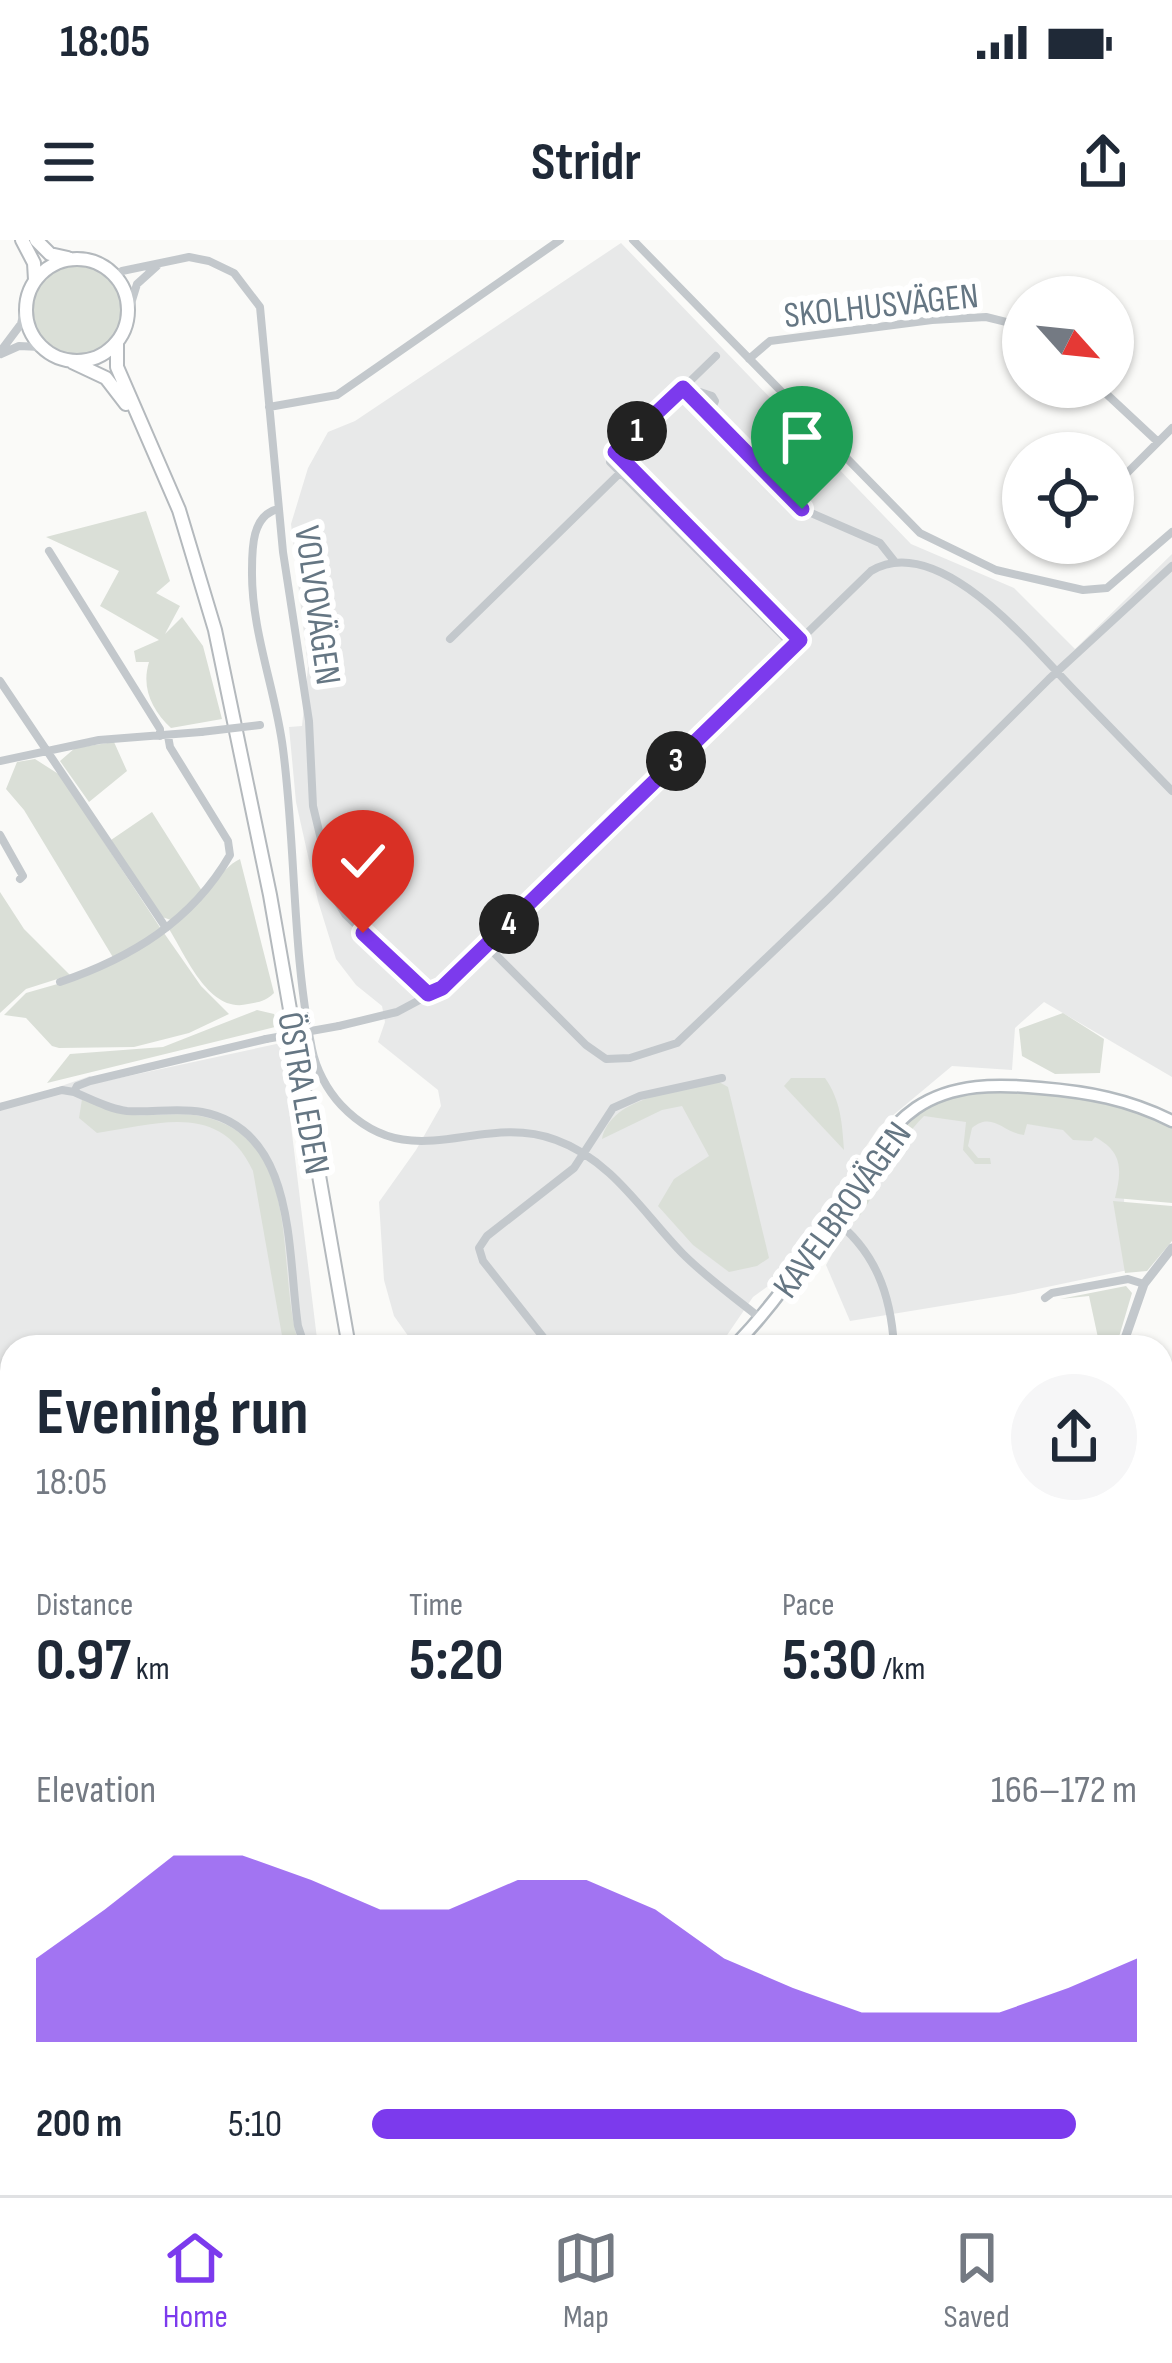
<!DOCTYPE html>
<meta charset="utf-8">
<style>
:root{--surface:#fff;--page:#f6f6f7;--text:#1f2937;--muted:#747a83;--line:#e0e1e3;--accent:#7c3aed}
body{margin:0;font-family:"Sofia Sans Condensed",sans-serif;background:var(--page);color:var(--text);height:100vh;display:flex;flex-direction:column;font-size:45px;white-space:nowrap}
*{box-sizing:border-box;margin:0}
p{font-size:39px;color:var(--muted)}
.icon{flex:none;width:66px;height:66px;fill:none;stroke:currentColor;stroke-width:2;stroke-linecap:round;stroke-linejoin:round}
.map{position:relative;flex:1;overflow:hidden}
.details{position:absolute;left:0px;top:1095px;width:1173px;height:861px;display:flex;flex-direction:column;background:var(--surface);border-radius:36px 36px 0 0;box-shadow:0 3px 9px #0004}
.details>*{flex:none}
.needle{width:78px;rotate:117deg}
.buttons{position:absolute;left:1002px;top:36px;display:grid;gap:24px}
.buttons a{display:grid;place-items:center;width:132px;height:132px;border-radius:50%;background:var(--surface);box-shadow:0 3px 9px #0004;font-size:60px}
.pin{position:absolute;display:grid;place-items:center;width:102px;height:102px;color:#fff;margin:-123px -51px;border-radius:50% 50% 50% 0;rotate:-45deg;box-shadow:0 0 12px #0007}
.pin .icon{rotate:45deg}
.km{position:absolute;width:60px;height:60px;margin:-30px;border-radius:50%;background:#222;color:#fff;font-size:33px;line-height:60px;text-align:center}
.round{display:grid;place-items:center;flex:none;width:126px;height:126px;border-radius:63px;background:var(--page)}
.head{display:flex;align-items:center;justify-content:space-between;height:204px;padding:0 36px}
h1{font-size:66px;font-weight:700;line-height:90px}
.stats{display:grid;grid-template-columns:repeat(3,1fr);gap:18px;height:204px;padding:12px 36px}
.stats div{display:grid;align-content:center}
.stats b{font-size:60px;font-weight:700}
.stats small{font-size:33px;font-weight:400}
.stats p{font-size:33px}
.chart{height:336px;padding:24px 36px}
.chart p{display:flex;justify-content:space-between}
.chart svg{width:100%;height:216px;margin-top:12px;fill:var(--accent);opacity:.7}
ul{padding:0 36px;list-style:none;font-size:39px}
li{display:grid;grid-template-columns:192px 144px 1fr;align-items:center;height:90px}
li i{height:30px;border-radius:15px;background:var(--accent)}
.status{display:flex;justify-content:space-between;align-items:center;height:84px;padding:0 60px;background:var(--surface);direction:ltr}
.status svg{height:33px;fill:currentColor}
header{display:flex;justify-content:space-between;align-items:center;height:156px;padding:0 36px;background:var(--surface);font-size:54px;font-weight:700}
.tab-bar{display:flex;justify-content:space-around;align-items:center;height:168px;border-top:3px solid var(--line);background:var(--surface);font-size:33px;color:var(--muted)}
.tab-bar a{display:grid;justify-items:center;gap:6px}
.tab-bar .on{color:var(--accent)}
.map>svg:first-child{display:block}
.built{fill:#e8e9e9}
.green{fill:#dadfd7}
.lines{fill:none;stroke-linecap:round;stroke-linejoin:round}
.stream{stroke:#bbc7cb;stroke-width:3}
.secondary-casing{stroke:#b3babf;stroke-width:15}
.trunk-casing{stroke:#b4b9bd;stroke-width:16}
.minor{stroke:#c3c8cc;stroke-width:8}
.tertiary{stroke:#c3c8cc;stroke-width:9}
.secondary{stroke:#fff;stroke-width:10}
.trunk{stroke:#fff;stroke-width:12}
.minor-bridge{stroke:#c3c8cc;stroke-width:8}
.route-casing{stroke:#fff;stroke-width:24}
.route{stroke:#7c3aed;stroke-width:15}
.labels{text-anchor:middle;stroke-width:12;stroke-linejoin:round;paint-order:stroke}
.street-label{font-size:36px;fill:#657683;stroke:#fff}
</style>
<div class="status"><b>18:05</b><svg viewBox="0 0 49 12"><path d="M0 12V9h3v3zM5 12V6h3v6zM10 12V3h3v9zM15 12V0h3v12zM26 1h20v11H26zM47 4h2v5h-2z"/></svg></div>
<header><svg class="icon" aria-label="menu" viewBox="0 0 24 24"><path d="M4 6h16M4 12h16M4 18h16"/></svg>Stridr<svg class="icon" aria-label="share" viewBox="0 0 24 24"><path d="M12 15V3M7 8l5-5 5 5M5 13v7h14v-7"/></svg></header>
<div class="map">
<svg width="1172" height="1955" viewBox="0 0 1172 1955">
<rect width="100%" height="100%" fill="#fafaf8"/>
<path class="built" d="M 621,3 L 911,304 L 1014,348 L 1075,409 L 1172,314 L 1172,837 L 1044,762 L 1015,788 L 1012,830 L 952,826 L 879,887 L 778,1039 L 753,1057 L 719,1107 L 416,1107 L 394,1076 L 384,1040 L 379,962 L 416,910 L 441,866 L 438,850 L 378,802 L 385,782 L 382,766 L 356,745 L 336,719 L 318,661 L 296,562 L 289,487 L 302,486 L 308,427 L 291,284 L 308,228 L 328,192 L 355,181 Z
M 281,803 L 318,1107 L 12,1107 L 12,1387 L 0,1382 L 0,863 L 27,858 L 90,836 L 96,843 Z
M 1022,869 L 1111,899 L 1122,923 L 1128,1030 L 1014,1054 L 850,1081 L 826,1025 L 877,934 L 924,871 Z
M 0,1401 L 12,1409 L 12,1869 L 0,1887 Z
M 196,1944 L 365,1944 L 365,1955 L 196,1955 Z
M 547,1944 L 916,1944 L 912,1955 L 547,1955 Z"/>
<path class="green" d="M32 70a45 45 0 1 1 90 0a45 45 0 1 1-90 0Z
M 146,271 L 170,341 L 156,353 L 180,366 L 165,394 L 182,377 L 203,406 L 222,479 L 171,488 C 152,470 141,448 149,422 L 136,422 L 134,411 L 159,400 L 100,366 L 119,331 L 46,297 Z
M 114,502 L 127,531 L 89,562 L 60,521 L 75,508 Z
M 35,519 L 60,535 L 161,689 L 114,719 L 24,570 L 6,549 L 17,522 Z
M 152,572 L 202,651 L 171,680 L 162,677 L 111,600 Z
M 240,619 L 274,753 C 266,761 260,762 248,764 C 209,774 186,716 169,689 C 193,672 221,627 240,619 Z
M 0,652 L 24,689 L 70,735 L 26,749 L 0,773 Z
M 164,693 L 201,746 L 229,774 L 189,793 L 134,807 L 59,808 L 52,806 L 26,778 L 4,775 L 26,753 L 61,743 Z
M 257,770 L 274,774 L 279,786 L 47,843 L 70,814 L 163,807 Z
M 1063,773 L 1104,799 L 1100,833 L 1055,834 L 1022,816 L 1019,789 Z
M 791,838 L 825,838 C 841,861 842,883 844,910 L 784,846 Z
M 719,842 L 728,847 L 769,1018 L 757,1026 L 729,1032 L 693,1005 L 658,966 L 674,939 L 709,916 L 682,866 L 662,870 L 602,899 C 611,855 683,851 719,842 Z
M 979,850 C 1046,851 1112,855 1172,887 L 1172,963 L 1115,958 C 1122,930 1123,912 1095,897 L 1092,901 L 1073,900 L 1063,890 L 1027,884 L 1024,895 C 1003,893 993,871 972,888 L 968,906 L 978,918 L 990,918 L 991,924 L 975,924 L 963,910 L 966,882 L 924,876 C 892,908 882,948 855,982 L 846,982 L 842,970 C 880,911 904,862 979,850 Z
M 82,859 C 96,864 110,872 125,874 C 153,878 182,870 209,878 C 306,906 274,1033 300,1107 L 284,1107 L 253,931 C 220,861 159,884 97,893 L 79,878 Z
M 1113,961 L 1172,966 L 1172,1001 L 1147,1031 L 1125,1033 Z
M 1126,1046 L 1132,1053 L 1116,1107 L 1100,1107 L 1089,1056 L 1060,1059 Z"/>
<g class="lines">
<path class="stream" d="M 0,1849 L 12,1840"/>
<g class="secondary-casing">
<path id="secondary" d="M 733,1107 C 772,1068 803,1022 833,976 C 856,940 880,893 916,868 C 953,843 998,844 1040,848 C 1088,852 1128,859 1172,881"/>
</g>
<g class="trunk-casing">
<path id="trunk" d="M 22,0 L 34,23 L 35,40
M 36,0 L 50,14 L 68,18
M26 70a51 51 0 1 1 102 0a51 51 0 1 1-102 0Z
M 117,103 L 117,127 L 179,270 L 215,390 L 270,655 L 349,1107
M 72,122 L 106,138 L 126,164
M 1079,1944 L 1101,1955"/>
</g>
<path class="minor" d="M 633,0 L 920,293 L 996,330 L 1083,350 L 1107,348 L 1172,292
M 117,37 L 122,31 L 189,17 L 209,21 L 234,33 L 260,67 L 283,312 L 309,481 L 313,566 L 335,658 L 345,674 L 428,754
M 129,70 L 137,44 L 157,26
M 0,112 L 21,84 L 26,63
M 1,114 L 19,106 L 40,107
M 749,119 L 770,101 L 932,80 L 986,77 L 1023,86
M 1099,147 L 1158,202
M 683,148 L 716,116
M 693,157 L 700,152 L 712,156 L 715,161 L 709,174
M 269,167 L 337,155 L 560,0
M 615,212 L 683,148 L 802,269 L 880,303 L 895,322
M 1113,247 L 1172,188
M 278,269 C 252,275 252,308 252,330 C 251,391 276,451 283,509 C 296,608 292,711 312,809 C 316,829 327,850 341,865 C 411,939 478,871 556,900 C 612,920 643,973 683,1014 C 707,1038 734,1057 760,1078
M 49,311 L 160,489 L 160,496
M 450,399 L 621,232
M 793,406 L 610,222 L 612,212 L 622,216 L 800,400
M 0,441 L 166,688
M 0,521 L 99,500 L 201,492
M 0,595 L 23,636 L 20,639
M 487,706 L 586,805 L 606,819 L 630,818 L 677,803 L 829,658 L 1049,439 L 1172,326
M 60,742 C 131,718 192,681 230,615 L 228,601 L 170,507 L 168,496
M 339,786 L 397,772 L 442,748 L 871,331 C 939,290 1033,408 1074,450 C 1107,484 1139,517 1172,551
M 74,852 C 91,859 109,869 127,871 C 152,873 177,867 202,872 C 297,890 287,1012 298,1086 L 305,1107
M 0,867 L 62,850 L 74,852 L 77,846 L 90,841 L 266,799
M 832,978 C 875,1010 891,1054 894,1107
M 1045,1058 L 1052,1053 L 1128,1039 L 1144,1044
M 551,1107 L 483,1021 L 479,1008 L 487,996 L 574,928 L 613,868 L 640,856 L 722,838
M 1161,1188 L 1172,1192
M 1161,1350 L 1172,1355
M 0,1391 L 12,1396
M 1161,1507 L 1172,1515
M 776,1944 L 781,1955"/>
<path class="tertiary" d="M 1122,1107 L 1144,1044 L 1172,1008
M 174,1944 L 174,1955"/>
<use href="#secondary" class="secondary"/>
<use href="#trunk" class="trunk"/>
<path class="minor-bridge" d="M 201,492 L 260,485
M 266,799 L 339,786"/>
</g>
<g class="lines">
<g class="route-casing">
<path id="route" d="M 363,693 L 428,754 L 442,748 L 800,400 L 615,212 L 683,148 L 802,269"/>
</g>
<use href="#route" class="route"/>
</g>
<g class="labels">
<g class="street-label">
<text transform="translate(881 64) rotate(-6)" y="13">SKOLHUSVÄGEN</text>
<text transform="translate(319 365) rotate(82)" y="13">VOLVOVÄGEN</text>
<text transform="translate(305 853) rotate(80)" y="13">ÖSTRA LEDEN</text>
<text transform="translate(841 969) rotate(-54)" y="13">KAVELBROVÄGEN</text>
</g>
</g>
</svg>
<div class="buttons">
<a><svg class="needle" viewBox="-14 -14 28 28"><path d="M0-13l5 13h-10z" fill="#e53935"/><path d="M0 13l5-13h-10z" fill="#747a83"/></svg></a>
<a><svg class="icon" aria-label="locate" viewBox="0 0 24 24"><circle cx="12" cy="12" r="6"/><path d="M12 2v4M12 18v4M2 12h4M18 12h4"/></svg></a>
</div>
<div class="pin" style="left:802px;top:269px;background:#1e9e55"><svg class="icon" aria-label="arrive" viewBox="0 0 24 24"><path d="M6 21V4h12l-3 4 3 4H6"/></svg></div>
<div class="pin" style="left:363px;top:693px;background:#d93025"><svg class="icon" aria-label="check" viewBox="0 0 24 24"><path d="M5 12l5 5 9-10"/></svg></div>
<b class="km" style="left:637px;top:191px">1</b>
<b class="km" style="left:676px;top:521px">3</b>
<b class="km" style="left:509px;top:684px">4</b>
<section class="details">
<div class="head"><div><h1>Evening run</h1><p>18:05</p></div><a class="round"><svg class="icon" aria-label="share" viewBox="0 0 24 24"><path d="M12 15V3M7 8l5-5 5 5M5 13v7h14v-7"/></svg></a></div>
<div class="stats">
<div><p>Distance</p><b>0.97<small> km</small></b></div>
<div><p>Time</p><b>5:20</b></div>
<div><p>Pace</p><b>5:30<small> /km</small></b></div>
</div>
<div class="chart"><p><span>Elevation</span>166–172 m</p>
<svg viewBox="0 0 160 44" preserveAspectRatio="none"><path d="M0 44V27L10 17L20 6L30 6L40 11L50 17L60 17L70 11L80 11L90 17L100 27L110 33L120 38L130 38L140 38L150 33L160 27V44z"/></svg>
</div>
<ul>
<li><b>200 m</b>5:10<i style="width:92%"></i></li>
</ul>
</section>
</div>
<nav class="tab-bar">
<a class="on"><svg class="icon" aria-label="home" viewBox="0 0 24 24"><path d="M3 11l9-7 9 7M6 9v11h12V9"/></svg>Home</a>
<a><svg class="icon" aria-label="map" viewBox="0 0 24 24"><path d="M3 6l6-2 6 2 6-2v14l-6 2-6-2-6 2zM9 4v14M15 6v14"/></svg>Map</a>
<a><svg class="icon" aria-label="saved" viewBox="0 0 24 24"><path d="M7 4h10v16l-5-4-5 4z"/></svg>Saved</a>
</nav>
